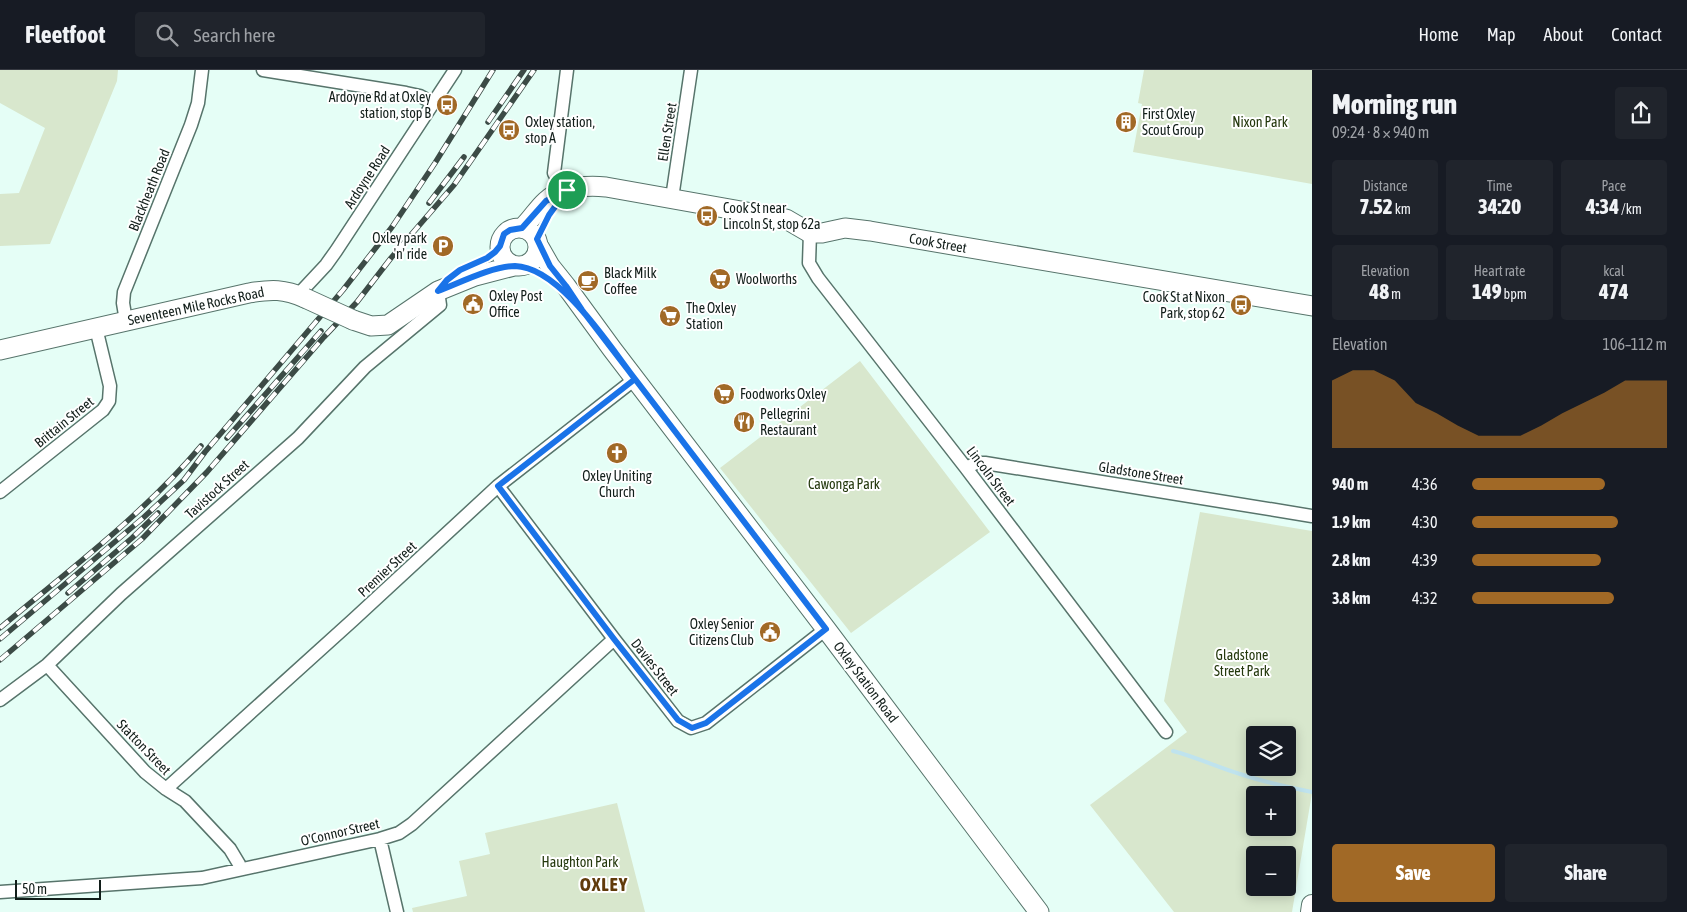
<!DOCTYPE html>
<meta charset="utf-8">
<style>
:root{--surface:#171b24;--page:#20242c;--text:#f1f3f6;--muted:#9ea1a6;--line:#363941;--accent:#a16926}
body{margin:0;font-family:"Asap Condensed",sans-serif;background:var(--page);color:var(--text);height:100vh;display:flex;flex-direction:column;font-size:19px;white-space:nowrap}
*{box-sizing:border-box;margin:0}
p{font-size:16px;color:var(--muted)}
.icon{flex:none;width:28px;height:28px;fill:none;stroke:currentColor;stroke-width:2;stroke-linecap:round;stroke-linejoin:round}
.map{position:relative;flex:1;overflow:hidden}
.details{display:flex;flex-direction:column;background:var(--surface);width:375px}
.details>*{flex:none}
.buttons{position:absolute;left:1246px;top:656px;display:grid;gap:10px}
.buttons a{display:grid;place-items:center;width:50px;height:50px;border-radius:5px;background:var(--surface);box-shadow:0 2px 12px #0003;font-size:25px}
.scale{position:absolute;left:15px;bottom:12px;width:86px;box-sizing:border-box;padding-left:5px;border:2px solid #121e1a;border-top:0;font-size:14px;line-height:18px;white-space:nowrap;color:#121e1a;-webkit-text-stroke:4px #fff;paint-order:stroke}
.pin{position:absolute;display:grid;place-items:center;width:42px;height:42px;color:#fff;margin:-21px;border:2px solid #fff;border-radius:50%;box-shadow:0 1px 5px #0007}
.round{display:grid;place-items:center;flex:none;width:52px;height:52px;border-radius:5px;background:var(--page)}
.headline{display:flex;align-items:center;justify-content:space-between;height:85px;padding:0 20px}
h1{font-size:28px;font-weight:800;line-height:38px}
.metrics{display:grid;grid-template-columns:repeat(3,1fr);gap:8px;height:85px;padding:5px 20px}
.metrics div{display:grid;align-content:center;border-radius:5px;background:var(--page);text-align:center}
.metrics b{font-size:21px;font-weight:800}
.metrics small{font-size:14px;font-weight:400}
.metrics p{font-size:14px}
.chart{height:140px;padding:10px 20px}
.chart p{display:flex;justify-content:space-between}
.chart svg{width:100%;height:90px;margin-top:5px;fill:var(--accent);opacity:.7}
.button{display:flex;gap:10px;margin-top:auto;padding:10px 20px}
.button a{flex:1;height:58px;border-radius:5px;background:var(--accent);color:#fff;font-size:20px;font-weight:800;line-height:58px;text-align:center}
.button a+a{background:var(--page);color:var(--text)}
ul{padding:0 20px;list-style:none;font-size:16px}
li{display:grid;grid-template-columns:80px 60px 1fr;align-items:center;height:38px}
li i{height:12px;border-radius:6px;background:var(--accent)}
header{display:flex;align-items:center;gap:30px;box-sizing:border-box;height:70px;padding:0 25px;background:var(--surface);border-bottom:1px solid var(--line)}
header strong{font-size:24px}
nav{display:flex;gap:28px;margin-inline-start:auto;font-size:18px}
.search{width:350px;height:45px;background:var(--page);display:flex;align-items:center;gap:12px;box-sizing:border-box;padding:0 18px;border-radius:5px;color:var(--muted);font-size:19px}
main{display:flex;flex:1;min-height:0}
.map>svg:first-child{display:block}
.green{fill:#d8e7cd;fill-rule:evenodd}
.lines{fill:none;stroke-linecap:round;stroke-linejoin:round}
.stream{stroke:#bfe3ee;stroke-width:4}
.street-casing{stroke:#57746b;stroke-width:15}
.secondary-casing{stroke:#57746b;stroke-width:21}
.primary-casing{stroke:#57746b;stroke-width:22}
.street{stroke:#fff;stroke-width:12}
.secondary{stroke:#fff;stroke-width:19}
.primary{stroke:#fff;stroke-width:20}
.rail-casing{stroke:#3c4b46;stroke-width:5.5}
.rail{stroke:#fff;stroke-width:4;stroke-dasharray:11;stroke-linecap:butt}
.secondary-bridge-casing{stroke:#57746b;stroke-width:21;stroke-linecap:butt}
.secondary-bridge{stroke:#fff;stroke-width:19}
.route-casing{stroke:#fff;stroke-width:10}
.route{stroke:#1a73e8;stroke-width:6}
.labels{text-anchor:middle;stroke-width:4;stroke-linejoin:round;paint-order:stroke}
.poi-label{font-size:14px;fill:#121e1a;stroke:#fff;text-anchor:start}
.park-label{font-size:14px;fill:#24380d;stroke:#fff}
.street-label{font-size:14px;fill:#121e1a;stroke:#fff}
.district-label{font-size:19px;font-weight:bold;letter-spacing:1px;fill:#613b0b;stroke:#fff}
</style>
<header>
<strong>Fleetfoot</strong>
<div class="search"><svg class="icon" aria-label="search" viewBox="0 0 24 24"><circle cx="10" cy="10" r="6"/><path d="M15 15l6 6"/></svg>Search here</div>
<nav><a>Home</a><a>Map</a><a>About</a><a>Contact</a></nav>
</header>
<main>
<div class="map">
<svg width="1312" height="842" viewBox="0 0 1312 842">
<rect width="100%" height="100%" fill="#e5fef6"/>
<path class="green" d="M 0,0 L 118,0 L 117,11 L 50,174 L 0,176 L 0,124 L 19,123 L 45,58 L 0,33 Z
M 1144,0 L 1312,0 L 1312,114 L 1133,82 L 1142,34 L 1138,33 Z
M 860,291 L 990,462 L 851,563 L 720,398 Z
M 1200,442 L 1312,461 L 1312,723 L 1292,842 L 1174,842 L 1090,735 L 1187,662 L 1164,631 ZM 1255,665 L 1288,665 L 1288,698 L 1255,698 ZM 1255,725 L 1288,725 L 1288,758 L 1255,758 ZM 1255,785 L 1288,785 L 1288,818 L 1255,818 Z
M 617,733 L 645,842 L 413,842 L 412,838 L 467,826 L 459,791 L 490,784 L 485,763 Z"/>
<g class="lines">
<path class="stream" d="M 1173,681 C 1196,687 1217,697 1240,704 C 1264,712 1287,717 1312,722"/>
<g class="street-casing">
<path id="street" d="M 263,0 L 406,23 L 420,26 L 433,33
M 567,0 L 554,103 L 559,112 L 567,120
M 672,128 L 691,0
M 810,163 L 809,193 L 818,208 L 966,398 L 1166,662
M 298,225 L 326,195 L 336,181 L 455,0
M 126,251 L 123,233 L 124,222 L 191,55 L 198,33 L 202,0
M 966,398 L 976,393 L 985,393 L 1312,446
M 498,416 L 614,569 L 678,651 L 691,658 L 706,653 L 826,559
M 0,422 L 103,340 L 109,331 L 110,316 L 96,258
M 47,595 L 145,702 L 166,719 L 185,731 L 230,779 L 239,794 L 239,799
M 0,630 L 47,595 L 121,524 L 298,368 L 365,297 L 440,235 L 438,221
M 166,719 L 353,550 L 498,416 L 635,309
M 380,769 L 397,842
M 0,822 L 202,808 L 380,769 L 399,763 L 412,754 L 614,569"/>
</g>
<g class="secondary-casing">
<path id="secondary" d="M500 177a19 19 0 1 1 38 0a19 19 0 1 1-38 0Z
M 522,158 C 531,150 537,139 546,131 C 562,117 585,115 606,117 L 786,149 L 810,163 L 822,163 L 845,158 L 870,161 L 1312,236
M 538,175 L 550,196 L 566,216 L 612,279 L 826,559 L 1039,842
M 353,250 L 371,256 L 388,255 L 438,221 L 475,206 L 514,196
M 0,280 L 249,223 C 272,219 284,219 305,228"/>
</g>
<g class="primary-casing">
<path id="primary" d="M 1311,842 L 1312,835"/>
</g>
<use href="#street" class="street"/>
<use href="#secondary" class="secondary"/>
<use href="#primary" class="primary"/>
<g class="rail-casing">
<path id="rail" d="M 488,52 L 524,0
M 429,133 L 464,87
M 227,368 L 321,261
M 68,523 L 132,468 L 158,443
M 0,558 C 69,500 143,445 201,376
M 0,569 L 143,448 L 184,410 L 205,382 L 343,220 L 392,157 L 435,93 L 493,0
M 0,590 L 142,469 L 207,402 L 324,267 L 357,232 L 391,188 L 454,115 L 534,0"/>
</g>
<use href="#rail" class="rail"/>
<g class="secondary-bridge-casing">
<path id="secondary-bridge" d="M 305,228 L 353,250"/>
</g>
<use href="#secondary-bridge" class="secondary-bridge"/>
</g>
<g class="lines">
<g class="route-casing">
<path id="route" d="M 567,120 L 546,131 L 522,158 L 510,160 L 504,164 L 500,176 L 495,182 L 487,188 L 460,200 L 447,210 L 438,221 C 459,213 493,196 515,196 C 560,197 610,277 635,309 L 498,416 L 614,569 L 678,650 L 692,658 L 706,653 L 826,559 L 635,309 L 582,240 L 566,216 L 550,196 L 537,169 L 549,145 L 567,120"/>
</g>
<use href="#route" class="route"/>
</g>
<defs>
<g id="bus-disc" transform="scale(1.125)"><circle r="9.5" fill="#a16926" stroke="#fff"/><path d="M-5-6H5V4H4V6H2V4H-2V6H-4V4H-5ZM-3.5-4V0h7V-4ZM-3.5 1.2v1.5H-2V1.2ZM2 1.2v1.5H3.5V1.2Z" fill="#fff"/></g>
<g id="building-disc" transform="scale(1.125)"><circle r="9.5" fill="#a16926" stroke="#fff"/><path d="M-4-6H4V6H1V3H-1V6H-4ZM-2.5-4.3h1.7v1.8h-1.7ZM.8-4.3h1.7v1.8H.8ZM-2.5-1h1.7V.8h-1.7ZM.8-1h1.7V.8H.8Z" fill="#fff"/></g>
<g id="parking-disc" transform="scale(1.125)"><circle r="9.5" fill="#a16926" stroke="#fff"/><path d="M-3.5-5.5H1a3.5 3.5 0 0 1 0 7H-1V5.5H-3.5ZM-1-3.4V-.6H.8a1.4 1.4 0 0 0 0-2.8Z" fill="#fff"/></g>
<g id="supermarket-disc" transform="scale(1.125)"><circle r="9.5" fill="#a16926" stroke="#fff"/><path d="M-6-5.5h2.5l.6 2H6L4.5 2H-2.5L-4.4-4H-6ZM-1.5 3.2a1.3 1.3 0 1 0 .1 0ZM3 3.2a1.3 1.3 0 1 0 .1 0Z" fill="#fff"/></g>
<g id="cafe-disc" transform="scale(1.125)"><circle r="9.5" fill="#a16926" stroke="#fff"/><path d="M-5.5-4.5H6V0H3Q3 3.5 0 3.5H-2.5Q-5.5 3.5-5.5 0ZM3-3.2v2h1.7v-2ZM-6 4.5H4V6H-6Z" fill="#fff"/></g>
<g id="civic-disc" transform="scale(1.125)"><circle r="9.5" fill="#a16926" stroke="#fff"/><path d="M-.6-6.5H3V-4.5H.6V-3L4-1V1h2V6H-6V1h2V-1L-.6-3ZM-1.2 2.5V6h2.4V2.5Z" fill="#fff"/></g>
<g id="restaurant-disc" transform="scale(1.125)"><circle r="9.5" fill="#a16926" stroke="#fff"/><path d="M-5-6h1v4h1v-4h1v4h1v-4h1v5L-1.5 .5V6h-2V.5L-5-1ZM5-6V6H3V1.5H1.5Q1.5-4 5-6Z" fill="#fff"/></g>
<g id="church-disc" transform="scale(1.125)"><circle r="9.5" fill="#a16926" stroke="#fff"/><path d="M-1.2-6h2.4v3.5h3.3v2.4h-3.3V6h-2.4V-.1h-3.3v-2.4h3.3Z" fill="#fff"/></g>
</defs>
<g fill-rule="evenodd">
<use href="#bus-disc" x="447" y="35"/>
<use href="#building-disc" x="1126" y="52"/>
<use href="#bus-disc" x="509" y="60"/>
<use href="#bus-disc" x="707" y="146"/>
<use href="#parking-disc" x="443" y="176"/>
<use href="#supermarket-disc" x="720" y="209"/>
<use href="#cafe-disc" x="588" y="211"/>
<use href="#civic-disc" x="473" y="234"/>
<use href="#bus-disc" x="1241" y="235"/>
<use href="#supermarket-disc" x="670" y="246"/>
<use href="#supermarket-disc" x="724" y="324"/>
<use href="#restaurant-disc" x="744" y="352"/>
<use href="#church-disc" x="617" y="383"/>
<use href="#civic-disc" x="770" y="562"/>
</g>
<g class="labels">
<g class="poi-label">
<text x="431" y="32" text-anchor="end">Ardoyne Rd at Oxley<tspan x="431" dy="16">station, stop B</tspan></text>
<text x="1142" y="49">First Oxley<tspan x="1142" dy="16">Scout Group</tspan></text>
<text x="525" y="57">Oxley station,<tspan x="525" dy="16">stop A</tspan></text>
<text x="723" y="143">Cook St near<tspan x="723" dy="16">Lincoln St, stop 62a</tspan></text>
<text x="427" y="173" text-anchor="end">Oxley park<tspan x="427" dy="16">'n' ride</tspan></text>
<text x="604" y="208">Black Milk<tspan x="604" dy="16">Coffee</tspan></text>
<text x="736" y="214">Woolworths</text>
<text x="489" y="231">Oxley Post<tspan x="489" dy="16">Office</tspan></text>
<text x="1225" y="232" text-anchor="end">Cook St at Nixon<tspan x="1225" dy="16">Park, stop 62</tspan></text>
<text x="686" y="243">The Oxley<tspan x="686" dy="16">Station</tspan></text>
<text x="740" y="329">Foodworks Oxley</text>
<text x="760" y="349">Pellegrini<tspan x="760" dy="16">Restaurant</tspan></text>
<text x="617" y="411" text-anchor="middle">Oxley Uniting<tspan x="617" dy="16">Church</tspan></text>
<text x="754" y="559" text-anchor="end">Oxley Senior<tspan x="754" dy="16">Citizens Club</tspan></text>
</g>
<g class="park-label">
<text x="1260" y="57">Nixon Park</text>
<text x="844" y="419">Cawonga Park</text>
<text x="1242" y="590">Gladstone<tspan x="1242" dy="16">Street Park</tspan></text>
<text x="580" y="797">Haughton Park</text>
</g>
<g class="street-label">
<text transform="translate(667 62) rotate(-81)" y="5">Ellen Street</text>
<text transform="translate(367 107) rotate(-57)" y="5">Ardoyne Road</text>
<text transform="translate(149 120) rotate(-68)" y="5">Blackheath Road</text>
<text transform="translate(938 173) rotate(10)" y="5">Cook Street</text>
<text transform="translate(196 236) rotate(-12)" y="5">Seventeen Mile Rocks Road</text>
<text transform="translate(64 352) rotate(-39)" y="5">Brittain Street</text>
<text transform="translate(1141 403) rotate(9)" y="5">Gladstone Street</text>
<text transform="translate(991 406) rotate(53)" y="5">Lincoln Street</text>
<text transform="translate(217 419) rotate(-42)" y="5">Tavistock Street</text>
<text transform="translate(387 499) rotate(-43)" y="5">Premier Street</text>
<text transform="translate(655 597) rotate(52)" y="5">Davies Street</text>
<text transform="translate(866 612) rotate(53)" y="5">Oxley Station Road</text>
<text transform="translate(144 677) rotate(46)" y="5">Statton Street</text>
<text transform="translate(340 762) rotate(-13)" y="5">O'Connor Street</text>
</g>
<g class="district-label">
<text x="604" y="821">OXLEY</text>
</g>
</g>
</svg>
<div class="buttons">
<a><svg class="icon" aria-label="layers" viewBox="0 0 24 24"><path d="M12 4l9 5-9 5-9-5zM3 14l9 5 9-5"/></svg></a>
<a>+</a>
<a>−</a>
</div>
<div class="scale">50 m</div>
<div class="pin" style="left:567px;top:120px;background:#1e9e55"><svg class="icon" aria-label="arrive" viewBox="0 0 24 24"><path d="M6 21V4h12l-3 4 3 4H6"/></svg></div>
</div>
<section class="details">
<div class="headline"><div><h1>Morning run</h1><p>09:24 · 8 × 940 m</p></div><a class="round"><svg class="icon" aria-label="share" viewBox="0 0 24 24"><path d="M12 15V3M7 8l5-5 5 5M5 13v7h14v-7"/></svg></a></div>
<div class="metrics">
<div><p>Distance</p><b>7.52<small> km</small></b></div>
<div><p>Time</p><b>34:20</b></div>
<div><p>Pace</p><b>4:34<small> /km</small></b></div>
</div>
<div class="metrics">
<div><p>Elevation</p><b>48<small> m</small></b></div>
<div><p>Heart rate</p><b>149<small> bpm</small></b></div>
<div><p>kcal</p><b>474</b></div>
</div>
<div class="chart"><p><span>Elevation</span>106–112 m</p>
<svg viewBox="0 0 160 44" preserveAspectRatio="none"><path d="M0 44V11L10 6L20 6L30 11L40 22L50 27L60 33L70 38L80 38L90 38L100 33L110 27L120 22L130 17L140 11L150 11L160 11V44z"/></svg>
</div>
<ul>
<li><b>940 m</b>4:36<i style="width:68%"></i></li>
<li><b>1.9 km</b>4:30<i style="width:75%"></i></li>
<li><b>2.8 km</b>4:39<i style="width:66%"></i></li>
<li><b>3.8 km</b>4:32<i style="width:73%"></i></li>
</ul>
<div class="button"><a>Save</a><a>Share</a></div>
</section>
</main>
